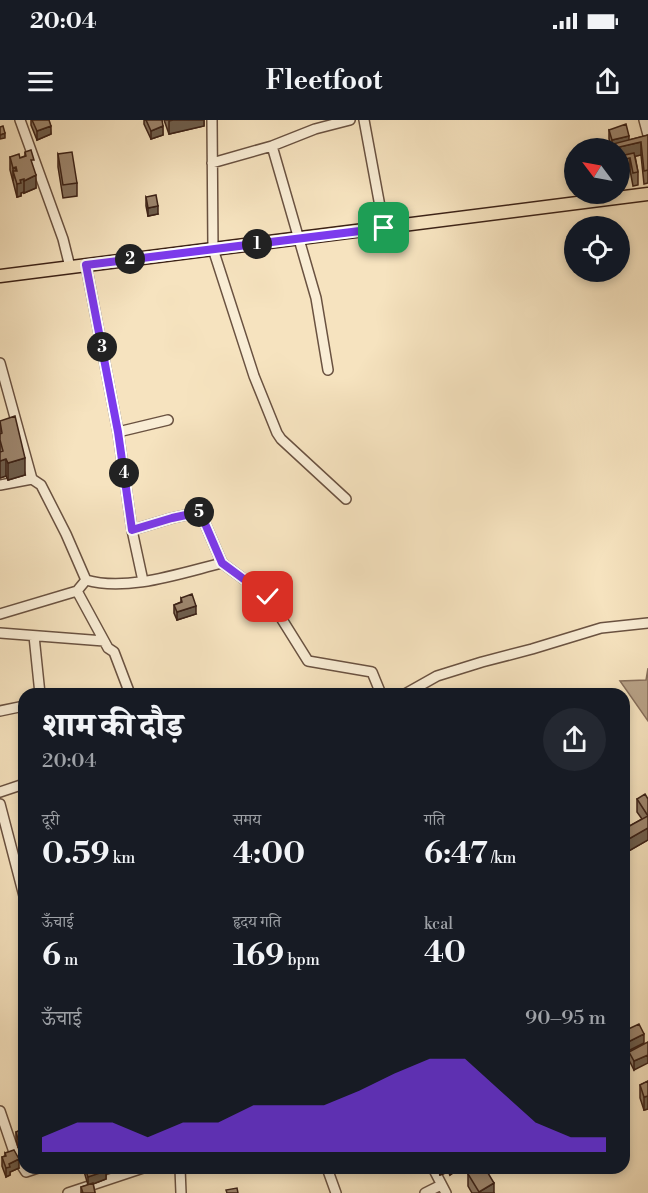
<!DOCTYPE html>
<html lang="hi">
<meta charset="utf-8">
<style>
:root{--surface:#171b24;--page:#242831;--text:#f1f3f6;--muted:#9ea1a6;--accent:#7c3aed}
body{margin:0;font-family:"Libre Bodoni","Noto Serif Devanagari",serif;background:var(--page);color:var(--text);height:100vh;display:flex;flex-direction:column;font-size:22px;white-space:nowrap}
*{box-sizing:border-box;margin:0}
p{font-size:20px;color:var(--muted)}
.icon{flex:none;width:33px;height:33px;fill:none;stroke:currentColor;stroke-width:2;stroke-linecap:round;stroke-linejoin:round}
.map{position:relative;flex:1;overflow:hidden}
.drawer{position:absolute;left:18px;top:568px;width:612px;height:486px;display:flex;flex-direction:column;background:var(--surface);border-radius:18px;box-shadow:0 3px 9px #0003}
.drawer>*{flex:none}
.needle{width:39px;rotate:302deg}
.fabs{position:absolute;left:564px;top:18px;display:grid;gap:12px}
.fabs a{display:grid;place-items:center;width:66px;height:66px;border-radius:50%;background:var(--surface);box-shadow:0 3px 9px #0003;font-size:30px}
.pin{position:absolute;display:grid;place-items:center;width:51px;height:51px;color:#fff;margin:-26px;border-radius:12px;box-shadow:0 3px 9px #0006}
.km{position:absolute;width:30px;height:30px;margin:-15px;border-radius:50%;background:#222;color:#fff;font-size:16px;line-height:30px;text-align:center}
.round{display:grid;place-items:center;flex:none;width:63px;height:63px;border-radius:32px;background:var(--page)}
.summary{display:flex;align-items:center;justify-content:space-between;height:102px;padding:0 24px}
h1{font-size:33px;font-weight:800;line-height:45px}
.metrics{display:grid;grid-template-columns:repeat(3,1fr);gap:9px;height:102px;padding:6px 24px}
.metrics div{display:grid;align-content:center}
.metrics b{font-size:30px;font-weight:800}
.metrics small{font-size:16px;font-weight:400}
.metrics p{font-size:16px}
.chart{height:168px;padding:12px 24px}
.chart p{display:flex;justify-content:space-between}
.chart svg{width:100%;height:108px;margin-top:6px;fill:var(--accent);opacity:.7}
.status{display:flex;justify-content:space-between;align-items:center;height:42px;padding:0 30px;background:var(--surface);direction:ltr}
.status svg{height:16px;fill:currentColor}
header{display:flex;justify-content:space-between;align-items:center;height:78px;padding:0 24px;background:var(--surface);font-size:27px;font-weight:800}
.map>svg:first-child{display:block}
.water{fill:#b7a186;stroke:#866e5a;stroke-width:1.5}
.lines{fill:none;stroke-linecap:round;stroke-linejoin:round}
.minor-casing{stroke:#6a5241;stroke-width:12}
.major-casing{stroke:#3c2217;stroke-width:15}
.minor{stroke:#f9edd5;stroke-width:9}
.major{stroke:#f6e3bf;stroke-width:12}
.wall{fill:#87735f;stroke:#3c2217;stroke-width:1.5}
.shaded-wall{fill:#6e5e4d;stroke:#3c2217;stroke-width:1.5}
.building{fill:#9d866e;stroke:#3c2217;stroke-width:1.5}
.route-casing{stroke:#fff;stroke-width:12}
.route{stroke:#7c3aed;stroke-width:8}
</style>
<div class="status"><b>20:04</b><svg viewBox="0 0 49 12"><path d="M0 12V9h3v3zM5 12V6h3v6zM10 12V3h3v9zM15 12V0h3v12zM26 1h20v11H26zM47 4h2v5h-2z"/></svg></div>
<header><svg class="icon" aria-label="menu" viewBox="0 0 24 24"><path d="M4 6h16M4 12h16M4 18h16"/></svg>Fleetfoot<svg class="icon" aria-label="share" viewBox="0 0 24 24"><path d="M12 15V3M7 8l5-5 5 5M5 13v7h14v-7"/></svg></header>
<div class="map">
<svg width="648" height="1073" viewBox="0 0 648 1073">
<rect width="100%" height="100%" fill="#f6e3bf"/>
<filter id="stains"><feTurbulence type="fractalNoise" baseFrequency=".00333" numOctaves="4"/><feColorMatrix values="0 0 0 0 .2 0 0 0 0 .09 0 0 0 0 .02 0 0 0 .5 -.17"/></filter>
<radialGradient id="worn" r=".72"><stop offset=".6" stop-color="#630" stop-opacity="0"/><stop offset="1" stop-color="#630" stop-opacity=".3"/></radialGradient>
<path class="water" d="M 648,548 L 648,601 L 620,561 L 646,560 Z"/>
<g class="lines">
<g class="minor-casing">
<path id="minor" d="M 20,0 L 63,119 L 70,147
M 212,0 L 213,129 L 254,256 L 277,313 L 281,319 L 346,379
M 364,0 L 384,108
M 644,0 L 648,15
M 272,26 L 316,178 L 328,250
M 212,43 L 272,26 L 315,9 L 350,0
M 86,145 L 118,312 L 132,410 L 143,461
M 0,243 L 32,359
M 118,312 L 168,300
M 0,365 L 32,359 L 41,365 L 66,414 L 86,460 L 77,471 L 108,528 L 114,532 L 130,574
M 132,410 L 172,398 L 200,392 L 222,443
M 86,460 C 127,472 181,453 222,443 L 268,477 L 308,541 L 372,552 L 381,574
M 0,494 L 77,471
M 0,513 L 104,521
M 34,516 L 40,574
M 405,574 L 437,556 L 482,542 L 532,529 L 601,508 L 648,503
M 0,591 L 24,586
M 0,672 L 24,664
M 0,684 L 24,776
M 0,991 L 15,1035 L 26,1052 L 38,1048
M 180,1048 L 181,1073
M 327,1048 L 336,1073
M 433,1048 L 446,1073
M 68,1073 L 143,1048
M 425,1073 L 441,1065"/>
</g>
<g class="major-casing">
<path id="major" d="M 0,156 L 648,74"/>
</g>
<use href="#minor" class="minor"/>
<use href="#major" class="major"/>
</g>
<path class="wall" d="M 31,0 L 49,0 L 51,14 L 37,20 L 31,5 Z
M 144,0 L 162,0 L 163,15 L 151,19 L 144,4 Z
M 164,0 L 204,0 L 204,6 L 169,14 Z
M 609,10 L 629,20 L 648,15 L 648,63 L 644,64 L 641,35 L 635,36 L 638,52 L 638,65 L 633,66 L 630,50 L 623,52 L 623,68 L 620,69 L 620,28 L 612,28 L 609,19 Z
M 25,32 L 34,51 L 36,68 L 24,73 L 24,72 L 21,73 L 21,76 L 17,77 L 10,50 L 10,37 L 20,38 L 25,36 Z
M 58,34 L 77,63 L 77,76 L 63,78 L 58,47 Z
M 146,77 L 158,94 L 148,96 L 146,86 Z
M 0,301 L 25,355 L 8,360 L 6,356 L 0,358 Z
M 181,478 L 196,494 L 177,500 L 174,493 L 174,485 L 181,482 Z
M 637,679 L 648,679 L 648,720 L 627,732 L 624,727 L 624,697 L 628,707 L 642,699 L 637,692 Z
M 648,922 L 634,950 L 629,940 L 629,932 Z
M 21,944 L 24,944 L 24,967 L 21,957 Z
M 648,961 L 648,989 L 644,990 L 640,978 L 640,965 Z
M 24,1009 L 24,1025 L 18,1027 L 16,1020 L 16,1012 Z
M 5,1033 L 19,1048 L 10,1052 L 10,1055 L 6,1057 L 2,1046 L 2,1037 L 5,1036 Z
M 83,1048 L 107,1048 L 107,1051 L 106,1052 L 106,1059 L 93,1064 L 95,1073 L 81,1073 L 81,1067 L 88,1065 Z
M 437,1048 L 460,1048 L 450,1055 L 448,1052 L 440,1055 Z
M 468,1054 L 494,1073 L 472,1073 L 468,1066 Z"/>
<path class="shaded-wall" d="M 173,0 L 204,0 L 204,6 L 169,14 L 169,1 Z
M 51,6 L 51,14 L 37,20 L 37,11 Z
M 163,6 L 163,15 L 151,19 L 151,11 Z
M 5,13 L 5,18 L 0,19 L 0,15 Z
M 629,16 L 629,24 L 613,24 L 612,28 L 612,20 Z
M 641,22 L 641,35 L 624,39 L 630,38 L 630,50 L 621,52 L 619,27 Z
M 16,47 L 16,60 L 13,51 L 13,61 L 13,48 Z
M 36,55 L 36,68 L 24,73 L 24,61 Z
M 24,59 L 24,72 L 21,73 L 21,76 L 17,77 L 17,64 L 20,60 Z
M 158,86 L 158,94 L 148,96 L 148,88 Z
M 25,338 L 25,355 L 8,360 L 8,343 Z
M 6,339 L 6,356 L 0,358 L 0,341 Z
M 196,486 L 196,494 L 177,500 L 177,492 Z
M 648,708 L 648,720 L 627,732 L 627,720 Z
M 644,914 L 644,923 L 624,933 L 624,924 Z
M 648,935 L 648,943 L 634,950 L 634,941 Z
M 648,976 L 648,989 L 644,990 L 644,977 Z
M 24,1017 L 24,1025 L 18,1027 L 18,1019 Z
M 19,1039 L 19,1048 L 10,1052 L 10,1055 L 6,1057 L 6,1048 L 9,1044 Z
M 104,1048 L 107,1048 L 107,1051 L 106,1052 L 106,1059 L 88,1066 L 88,1057 Z
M 440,1048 L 448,1048 L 448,1052 L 440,1055 Z
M 450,1048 L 460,1048 L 450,1055 Z
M 494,1063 L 494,1073 L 479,1073 L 479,1072 Z"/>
<path class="building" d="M 32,0 L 49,0 L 51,6 L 37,11 Z
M 146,0 L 162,0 L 163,6 L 151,11 Z
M 626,4 L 629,16 L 612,20 L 609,10 Z
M 3,6 L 5,13 L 0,15 L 0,7 Z
M 648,15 L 648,50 L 644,51 L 641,22 L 619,27 L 619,28 L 613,28 L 613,24 Z
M 31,30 L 34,40 L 31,40 L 36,55 L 24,61 L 24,59 L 20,60 L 21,63 L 17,64 L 13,51 L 17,51 L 16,47 L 13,48 L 10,37 L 19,34 L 20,38 L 26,36 L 25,32 Z
M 72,32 L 77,63 L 63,65 L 58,34 Z
M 620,32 L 620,36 L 634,33 L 638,52 L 633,53 L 630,38 L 621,40 L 623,56 L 620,56 Z
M 156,75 L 158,86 L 148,88 L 146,77 Z
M 15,296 L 25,338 L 8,343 L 6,339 L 0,341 L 0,332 L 3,331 L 0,320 L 0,314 L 2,313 L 0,301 Z
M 192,474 L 196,486 L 177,492 L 174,485 L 182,482 L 181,478 Z
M 645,674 L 648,679 L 648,708 L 627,720 L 624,714 L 624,709 L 648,696 L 637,679 Z
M 624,697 L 628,703 L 624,706 Z
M 639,904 L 644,914 L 624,924 L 624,911 Z
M 648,922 L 648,935 L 634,941 L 629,932 Z
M 21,944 L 24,944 L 24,954 Z
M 648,961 L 648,976 L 644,977 L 640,965 Z
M 24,1009 L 24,1017 L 18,1019 L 16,1012 Z
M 14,1030 L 19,1039 L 9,1044 L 10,1047 L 6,1048 L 2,1037 L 6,1036 L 5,1033 Z
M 85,1048 L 105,1048 L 106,1051 L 88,1057 Z
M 477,1048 L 485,1048 L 494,1063 L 479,1072 L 468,1054 Z
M 93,1063 L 95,1073 L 83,1073 L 81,1067 Z
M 237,1068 L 238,1073 L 227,1073 L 226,1070 Z"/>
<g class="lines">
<g class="route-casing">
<path id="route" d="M 268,477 L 222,443 L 200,392 L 172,398 L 132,410 L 118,312 L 86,145 L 384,108"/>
</g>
<use href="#route" class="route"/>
</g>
<rect width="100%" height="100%" filter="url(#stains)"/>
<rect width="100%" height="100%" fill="url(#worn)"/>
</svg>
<div class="fabs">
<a><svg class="needle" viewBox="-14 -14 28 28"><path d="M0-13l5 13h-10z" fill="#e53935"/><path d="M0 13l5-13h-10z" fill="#9ea1a6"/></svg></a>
<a><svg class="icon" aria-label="locate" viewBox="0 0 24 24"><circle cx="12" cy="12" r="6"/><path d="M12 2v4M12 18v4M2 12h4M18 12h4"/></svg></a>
</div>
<div class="pin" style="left:384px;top:108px;background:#1e9e55"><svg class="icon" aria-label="arrive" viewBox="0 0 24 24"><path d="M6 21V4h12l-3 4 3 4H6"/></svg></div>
<div class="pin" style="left:268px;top:477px;background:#d93025"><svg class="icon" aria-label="check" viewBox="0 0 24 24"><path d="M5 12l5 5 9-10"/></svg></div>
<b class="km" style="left:257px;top:124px">1</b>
<b class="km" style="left:130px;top:139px">2</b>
<b class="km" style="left:102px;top:227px">3</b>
<b class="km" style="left:124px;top:353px">4</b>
<b class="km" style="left:199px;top:392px">5</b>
<section class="drawer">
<div class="summary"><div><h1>शाम की दौड़</h1><p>20:04</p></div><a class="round"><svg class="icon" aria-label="share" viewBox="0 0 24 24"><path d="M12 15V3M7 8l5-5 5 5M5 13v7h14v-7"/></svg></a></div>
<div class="metrics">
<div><p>दूरी</p><b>0.59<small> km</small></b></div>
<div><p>समय</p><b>4:00</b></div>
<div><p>गति</p><b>6:47<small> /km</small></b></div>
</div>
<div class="metrics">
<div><p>ऊँचाई</p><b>6<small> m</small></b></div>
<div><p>हृदय गति</p><b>169<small> bpm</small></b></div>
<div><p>kcal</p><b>40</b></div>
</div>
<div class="chart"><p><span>ऊँचाई</span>90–95 m</p>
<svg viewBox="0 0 160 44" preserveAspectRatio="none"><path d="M0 44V38L10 32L20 32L30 38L40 32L50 32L60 25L70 25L80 25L90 19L100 12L110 6L120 6L130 19L140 32L150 38L160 38V44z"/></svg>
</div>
</section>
</div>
